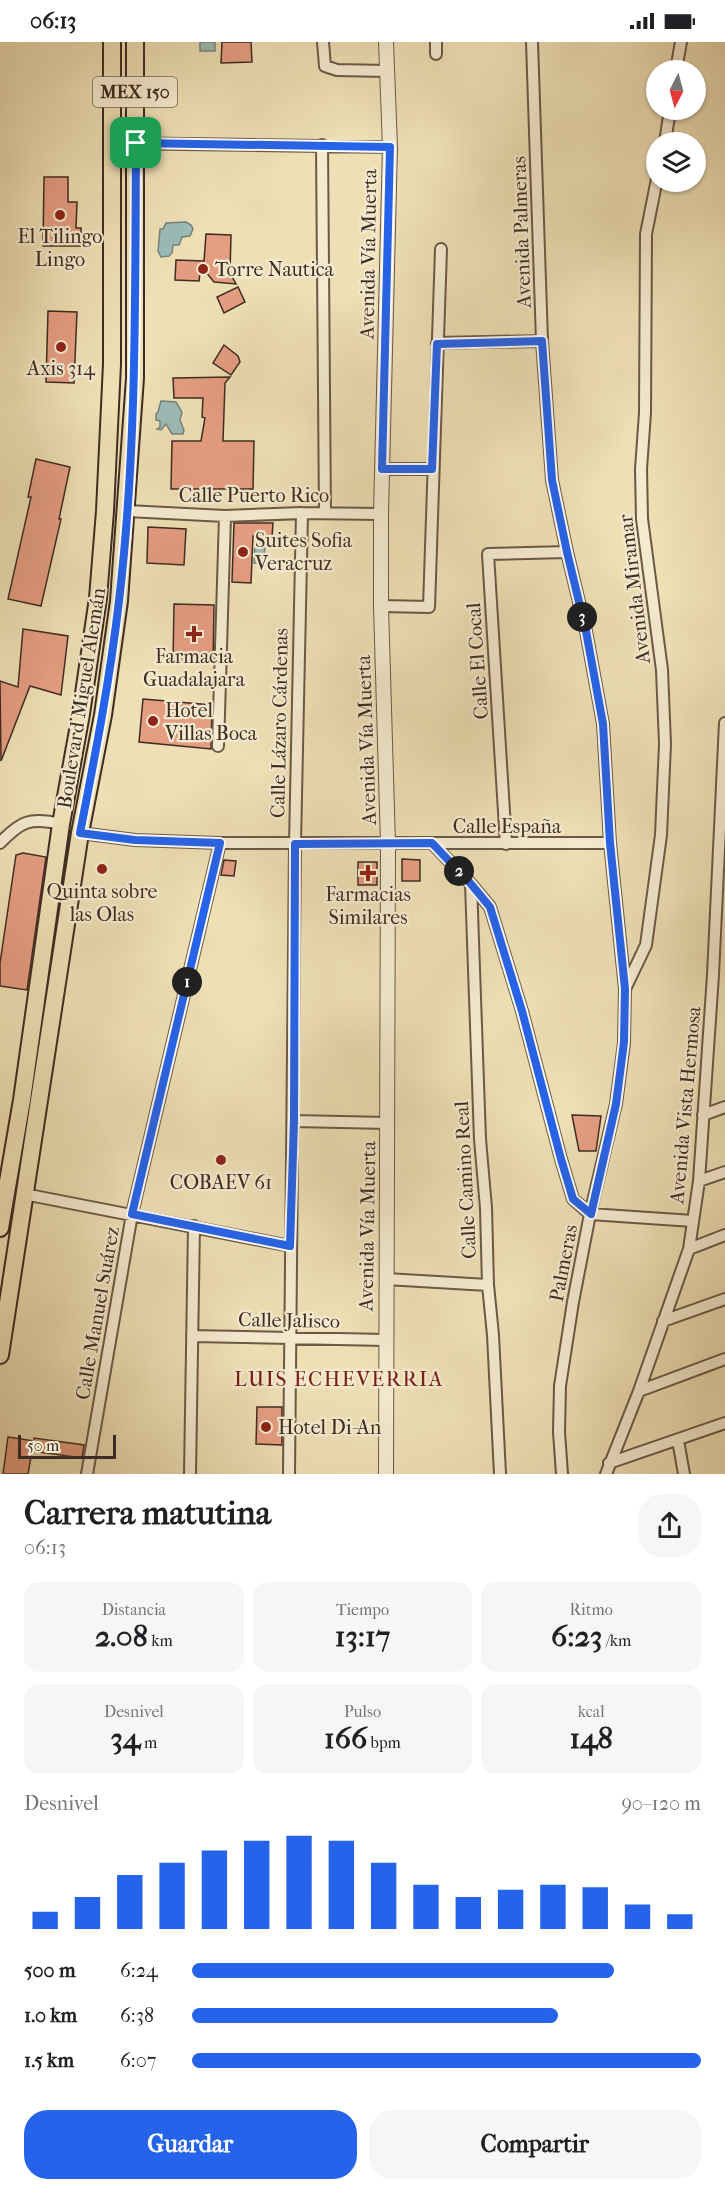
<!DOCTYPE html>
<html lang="es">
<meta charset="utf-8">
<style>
:root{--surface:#fff;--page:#f6f6f6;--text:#202124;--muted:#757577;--accent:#2563eb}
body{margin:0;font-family:"IM FELL French Canon",serif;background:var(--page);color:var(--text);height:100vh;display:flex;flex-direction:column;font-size:22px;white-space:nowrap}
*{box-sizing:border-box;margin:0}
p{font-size:20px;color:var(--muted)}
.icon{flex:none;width:33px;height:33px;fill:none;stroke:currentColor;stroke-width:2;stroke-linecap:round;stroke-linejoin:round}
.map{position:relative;height:1432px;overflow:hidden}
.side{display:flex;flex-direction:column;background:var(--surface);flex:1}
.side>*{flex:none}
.needle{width:39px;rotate:186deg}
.fabs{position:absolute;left:646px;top:18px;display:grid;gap:12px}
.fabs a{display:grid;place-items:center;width:60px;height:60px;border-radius:50%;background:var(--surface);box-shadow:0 2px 4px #0004;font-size:30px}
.scale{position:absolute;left:18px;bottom:15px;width:98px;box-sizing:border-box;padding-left:6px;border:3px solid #3f2c21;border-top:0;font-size:16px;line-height:21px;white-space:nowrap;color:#3f2c21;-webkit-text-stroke:4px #f4eacf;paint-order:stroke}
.pin{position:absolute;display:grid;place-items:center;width:51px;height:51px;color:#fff;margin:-26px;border-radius:12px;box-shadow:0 3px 9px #0006}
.km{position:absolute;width:30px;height:30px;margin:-15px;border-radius:50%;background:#222;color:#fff;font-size:16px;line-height:30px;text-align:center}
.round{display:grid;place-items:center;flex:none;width:63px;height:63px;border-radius:24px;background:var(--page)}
.overview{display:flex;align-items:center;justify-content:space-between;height:102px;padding:0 24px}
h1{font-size:33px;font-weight:700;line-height:45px}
.stats{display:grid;grid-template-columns:repeat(3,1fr);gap:9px;height:102px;padding:6px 24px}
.stats div{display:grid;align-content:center;border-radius:15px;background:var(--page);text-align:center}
.stats b{font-size:30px;font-weight:700}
.stats small{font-size:16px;font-weight:400}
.stats p{font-size:16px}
.chart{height:168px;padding:12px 24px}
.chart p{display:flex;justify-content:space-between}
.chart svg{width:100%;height:108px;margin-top:6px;stroke:var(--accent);stroke-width:6}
.button{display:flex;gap:12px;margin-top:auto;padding:12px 24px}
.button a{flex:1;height:69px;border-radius:24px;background:var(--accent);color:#fff;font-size:24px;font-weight:700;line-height:69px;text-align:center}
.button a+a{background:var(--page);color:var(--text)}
ul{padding:0 24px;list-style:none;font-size:20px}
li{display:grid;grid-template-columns:96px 72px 1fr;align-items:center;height:45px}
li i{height:15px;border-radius:8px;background:var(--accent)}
.status{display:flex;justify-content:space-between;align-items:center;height:42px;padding:0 30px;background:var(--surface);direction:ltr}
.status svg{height:16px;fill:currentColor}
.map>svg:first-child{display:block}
.water{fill:#9bbbb6;stroke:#76827a;stroke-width:1.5}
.building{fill:#e59d82;stroke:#3f2c21;stroke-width:1.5}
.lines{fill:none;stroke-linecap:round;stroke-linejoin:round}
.minor-casing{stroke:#6b5946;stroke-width:14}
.tertiary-casing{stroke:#6b5946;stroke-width:16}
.primary-casing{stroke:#3f2c21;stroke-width:20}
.minor{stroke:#f4eacf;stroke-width:10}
.tertiary{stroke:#f4eacf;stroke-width:14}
.primary{stroke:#eedfb5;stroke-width:16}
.route-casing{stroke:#fff;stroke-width:12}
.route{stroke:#2563eb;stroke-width:8}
.poi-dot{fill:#8f2418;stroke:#f4eacf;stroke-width:2}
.labels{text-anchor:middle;stroke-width:4.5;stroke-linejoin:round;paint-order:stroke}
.shield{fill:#f4eacf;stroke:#756555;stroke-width:1.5}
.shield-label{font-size:18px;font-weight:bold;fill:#3f2c21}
.street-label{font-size:20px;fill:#3f2c21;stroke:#f4eacf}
.poi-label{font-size:20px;fill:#3f2c21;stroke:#f4eacf}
.neighbourhood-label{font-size:21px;letter-spacing:1.5px;fill:#7a1f14;stroke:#f4eacf}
</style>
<div class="status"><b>06:13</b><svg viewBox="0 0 49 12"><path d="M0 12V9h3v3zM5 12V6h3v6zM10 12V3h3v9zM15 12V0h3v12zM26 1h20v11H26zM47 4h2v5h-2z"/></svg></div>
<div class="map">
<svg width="725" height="1432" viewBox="0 0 725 1432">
<rect width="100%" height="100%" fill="#eedfb5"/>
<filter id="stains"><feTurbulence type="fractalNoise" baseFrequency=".00333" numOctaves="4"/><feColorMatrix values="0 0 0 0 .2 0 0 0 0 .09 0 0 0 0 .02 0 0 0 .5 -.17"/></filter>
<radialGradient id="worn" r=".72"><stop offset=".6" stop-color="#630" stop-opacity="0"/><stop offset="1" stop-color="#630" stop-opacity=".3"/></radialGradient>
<path class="water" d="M 200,0 L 215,0 L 215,9 L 200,9 Z
M 186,180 L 191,183 L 193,187 L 190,194 L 182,195 L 179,203 L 173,203 L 172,211 L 169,214 L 161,215 L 158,209 L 160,187 L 163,187 L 166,181 Z
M 161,359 L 176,360 L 182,370 L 180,378 L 184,388 L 183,392 L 172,392 L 166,382 L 161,388 L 157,387 L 160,385 L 160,379 L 156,378 L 156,372 L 158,370 Z
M 255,500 L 265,500 L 264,521 L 254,521 Z"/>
<path class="building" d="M 222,0 L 251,0 L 252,20 L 221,21 Z
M 44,135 L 68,135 L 68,160 L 77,160 L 76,186 L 81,186 L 81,204 L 43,204 Z
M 206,192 L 231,193 L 230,231 L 236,242 L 214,240 L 201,224 L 199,239 L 175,238 L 176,218 L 204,219 Z
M 238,245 L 245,260 L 224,271 L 217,255 Z
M 48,269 L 77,270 L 74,341 L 46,340 Z
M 224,303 L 238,314 L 240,320 L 231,333 L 213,321 Z
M 230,335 L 225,341 L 223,399 L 254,399 L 253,447 L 171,447 L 172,399 L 201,399 L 205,376 L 202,375 L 203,356 L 174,356 L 173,336 Z
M 36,417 L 70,425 L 59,477 L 61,477 L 41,564 L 8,557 L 31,455 L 28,455 Z
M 234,481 L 273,481 L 272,495 L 253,494 L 251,541 L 232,540 Z
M 148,485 L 186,487 L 184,523 L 147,521 Z
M 174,562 L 214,563 L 213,621 L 173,620 Z
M 23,587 L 68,594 L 61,653 L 30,644 L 1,719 L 0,639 L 18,645 Z
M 143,657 L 212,663 L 211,707 L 139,700 Z
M 23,811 L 46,815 L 27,948 L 0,944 L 0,921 L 16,813 Z
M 402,817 L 420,818 L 420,839 L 402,839 Z
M 224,818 L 236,819 L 234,834 L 221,833 Z
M 358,820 L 377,820 L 377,843 L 358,843 Z
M 572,1073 L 601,1074 L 596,1109 L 579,1109 Z
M 257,1365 L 282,1365 L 282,1403 L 256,1402 Z
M 8,1395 L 34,1399 L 34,1396 L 84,1403 L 82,1416 L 32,1409 L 28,1432 L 3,1432 Z"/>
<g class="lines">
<g class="minor-casing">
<path id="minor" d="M 323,0 L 325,24 L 337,28 L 387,29
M 436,0 L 436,12
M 532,0 L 542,299 L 552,438 L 567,510 L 586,589 L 603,682 L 610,801 L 625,947 L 624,1001 L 616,1062 L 590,1172 L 573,1260 L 560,1344 L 559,1390 L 562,1432
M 676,28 L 681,0
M 665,100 L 670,68
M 113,101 L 390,105
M 322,103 L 325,471
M 437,301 L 542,299
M 383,427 L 432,427
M 127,469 L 225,474 L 302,471 L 381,472
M 381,564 L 429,565 L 441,207
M 218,704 L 225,474
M 80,791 L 135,798 L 220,801 L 610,801
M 0,801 C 21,779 30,775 61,782
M 432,801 L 471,842 L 490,865 L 522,969 L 561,1117 L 573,1157 L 590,1172
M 506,802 L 488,512 L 567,510
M 471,842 L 480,1097 L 486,1166 L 488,1243 L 493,1293 L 500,1432
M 625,947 L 646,903 L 661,793 L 665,702 L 662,628 L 642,477 L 641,427 L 645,371 L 646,192 L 657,137
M 703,1073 L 725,1065
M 294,1079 L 388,1081
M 699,1139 L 725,1130
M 24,1152 L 290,1204
M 590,1172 L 693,1179
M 689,1207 L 725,1193
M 386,1237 L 488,1243
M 663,1279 L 725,1257
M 192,1294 L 386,1298
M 639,1349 L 725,1317
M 678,1398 L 684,1432
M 609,1421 L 725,1381
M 87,1432 L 132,1172 L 220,801
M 190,1432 L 194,1184
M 289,1432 L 295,802 L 302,471
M 606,1432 L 639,1349 L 689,1207 L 699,1139 L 713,933 L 725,681"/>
</g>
<g class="tertiary-casing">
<path id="tertiary" d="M 386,1432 L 388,802 L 381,564 L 381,472 L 390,105 L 386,0"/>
</g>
<g class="primary-casing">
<path id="primary" d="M 0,1186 L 22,1058 L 61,782 L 81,672 L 98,556 L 105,469 L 112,322 L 112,0
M 0,1313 L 80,791 L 103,673 L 119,559 L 135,336 L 135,0"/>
</g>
<use href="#minor" class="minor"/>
<use href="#tertiary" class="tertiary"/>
<use href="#primary" class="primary"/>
</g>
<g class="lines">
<g class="route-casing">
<path id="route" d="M 136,101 L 390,105 L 382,427 L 432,427 L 437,302 L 542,299 L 552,438 L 567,510 L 586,589 L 603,682 L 610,801 L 625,947 L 624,1000 L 616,1062 L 591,1172 L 573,1157 L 561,1117 L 522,969 L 490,865 L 471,842 L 432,801 L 295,802 L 294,1079 L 290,1204 L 132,1172 L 220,801 L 135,798 L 80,791 C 95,714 110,637 119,559 C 137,407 135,253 136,101 Z"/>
</g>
<use href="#route" class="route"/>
</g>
<g class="poi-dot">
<circle cx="60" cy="173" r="6"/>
<circle cx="203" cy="227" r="6"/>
<circle cx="61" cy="305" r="6"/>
<circle cx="243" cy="510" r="6"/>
<path d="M191 583h6v6h6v6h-6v6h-6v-6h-6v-6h6z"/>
<circle cx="153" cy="679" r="6"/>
<circle cx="102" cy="827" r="6"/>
<path d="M365 822h6v6h6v6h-6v6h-6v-6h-6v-6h6z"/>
<circle cx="221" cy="1118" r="6"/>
<circle cx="266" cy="1385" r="6"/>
</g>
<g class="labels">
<rect class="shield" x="93" y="35" width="84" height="30" rx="4.5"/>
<g class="shield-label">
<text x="135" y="56">MEX 150</text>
</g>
<g class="street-label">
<text transform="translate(521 190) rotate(-92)" y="7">Avenida Palmeras</text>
<text transform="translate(368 212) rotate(-89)" y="7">Avenida Vía Muerta</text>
<text x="254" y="460">Calle Puerto Rico</text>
<text transform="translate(634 547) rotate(-97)" y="7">Avenida Miramar</text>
<text transform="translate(477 619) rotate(-94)" y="7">Calle El Cocal</text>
<text transform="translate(81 656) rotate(-81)" y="7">Boulevard Miguel Alemán</text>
<text transform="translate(279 681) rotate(-89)" y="7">Calle Lázaro Cárdenas</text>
<text transform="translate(366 698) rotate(-92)" y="7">Avenida Vía Muerta</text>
<text x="507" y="791">Calle España</text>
<text transform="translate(685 1063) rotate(-85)" y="7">Avenida Vista Hermosa</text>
<text transform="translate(465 1138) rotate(-93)" y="7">Calle Camino Real</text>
<text transform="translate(367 1184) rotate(-89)" y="7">Avenida Vía Muerta</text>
<text transform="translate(563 1221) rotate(-79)" y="7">Palmeras</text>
<text transform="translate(97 1271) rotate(-80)" y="7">Calle Manuel Suárez</text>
<text transform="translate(289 1278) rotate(1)" y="7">Calle Jalisco</text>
</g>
<g class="poi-label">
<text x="60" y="201">El Tilingo<tspan x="60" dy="23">Lingo</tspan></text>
<text x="215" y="234" text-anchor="start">Torre Nautica</text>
<text x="61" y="333">Axis 314</text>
<text x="255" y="505" text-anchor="start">Suites Sofia<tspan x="255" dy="23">Veracruz</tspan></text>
<text x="194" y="621">Farmacia<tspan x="194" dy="23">Guadalajara</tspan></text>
<text x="165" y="675" text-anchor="start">Hotel<tspan x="165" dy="23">Villas Boca</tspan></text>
<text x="102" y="856">Quinta sobre<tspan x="102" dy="23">las Olas</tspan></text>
<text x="368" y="859">Farmacias<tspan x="368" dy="23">Similares</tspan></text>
<text x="221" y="1147">COBAEV 61</text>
<text x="278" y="1392" text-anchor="start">Hotel Di-An</text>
</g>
<g class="neighbourhood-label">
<text x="339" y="1344">LUIS ECHEVERRIA</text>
</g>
</g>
<rect width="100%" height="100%" filter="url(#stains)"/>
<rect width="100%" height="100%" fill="url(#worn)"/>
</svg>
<div class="fabs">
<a><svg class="needle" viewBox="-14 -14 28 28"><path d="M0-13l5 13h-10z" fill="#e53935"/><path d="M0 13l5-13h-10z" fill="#757577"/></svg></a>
<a><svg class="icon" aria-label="layers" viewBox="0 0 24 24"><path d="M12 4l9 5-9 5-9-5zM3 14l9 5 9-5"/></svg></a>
</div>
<div class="scale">50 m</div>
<div class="pin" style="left:136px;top:101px;background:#1e9e55"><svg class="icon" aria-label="arrive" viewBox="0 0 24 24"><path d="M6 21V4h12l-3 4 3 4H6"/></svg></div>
<b class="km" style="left:187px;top:940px">1</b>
<b class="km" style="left:459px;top:829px">2</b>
<b class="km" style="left:582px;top:575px">3</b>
</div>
<section class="side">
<div class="overview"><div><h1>Carrera matutina</h1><p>06:13</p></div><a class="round"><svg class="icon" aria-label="share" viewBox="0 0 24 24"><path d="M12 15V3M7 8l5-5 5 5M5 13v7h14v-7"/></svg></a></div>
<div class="stats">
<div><p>Distancia</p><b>2.08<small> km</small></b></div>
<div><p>Tiempo</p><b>13:17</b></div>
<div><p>Ritmo</p><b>6:23<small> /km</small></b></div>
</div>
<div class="stats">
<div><p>Desnivel</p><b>34<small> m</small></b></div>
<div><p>Pulso</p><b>166<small> bpm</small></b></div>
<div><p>kcal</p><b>148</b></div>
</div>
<div class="chart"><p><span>Desnivel</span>90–120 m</p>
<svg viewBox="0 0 160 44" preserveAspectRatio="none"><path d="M5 44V37M15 44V31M25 44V22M35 44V17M45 44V12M55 44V8M65 44V6M75 44V8M85 44V17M95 44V26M105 44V31M115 44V28M125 44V26M135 44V27M145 44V34M155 44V38"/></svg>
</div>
<ul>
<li><b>500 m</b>6:24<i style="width:83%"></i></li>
<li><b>1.0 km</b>6:38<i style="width:72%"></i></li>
<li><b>1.5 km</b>6:07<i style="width:100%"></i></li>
</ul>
<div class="button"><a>Guardar</a><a>Compartir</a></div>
</section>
